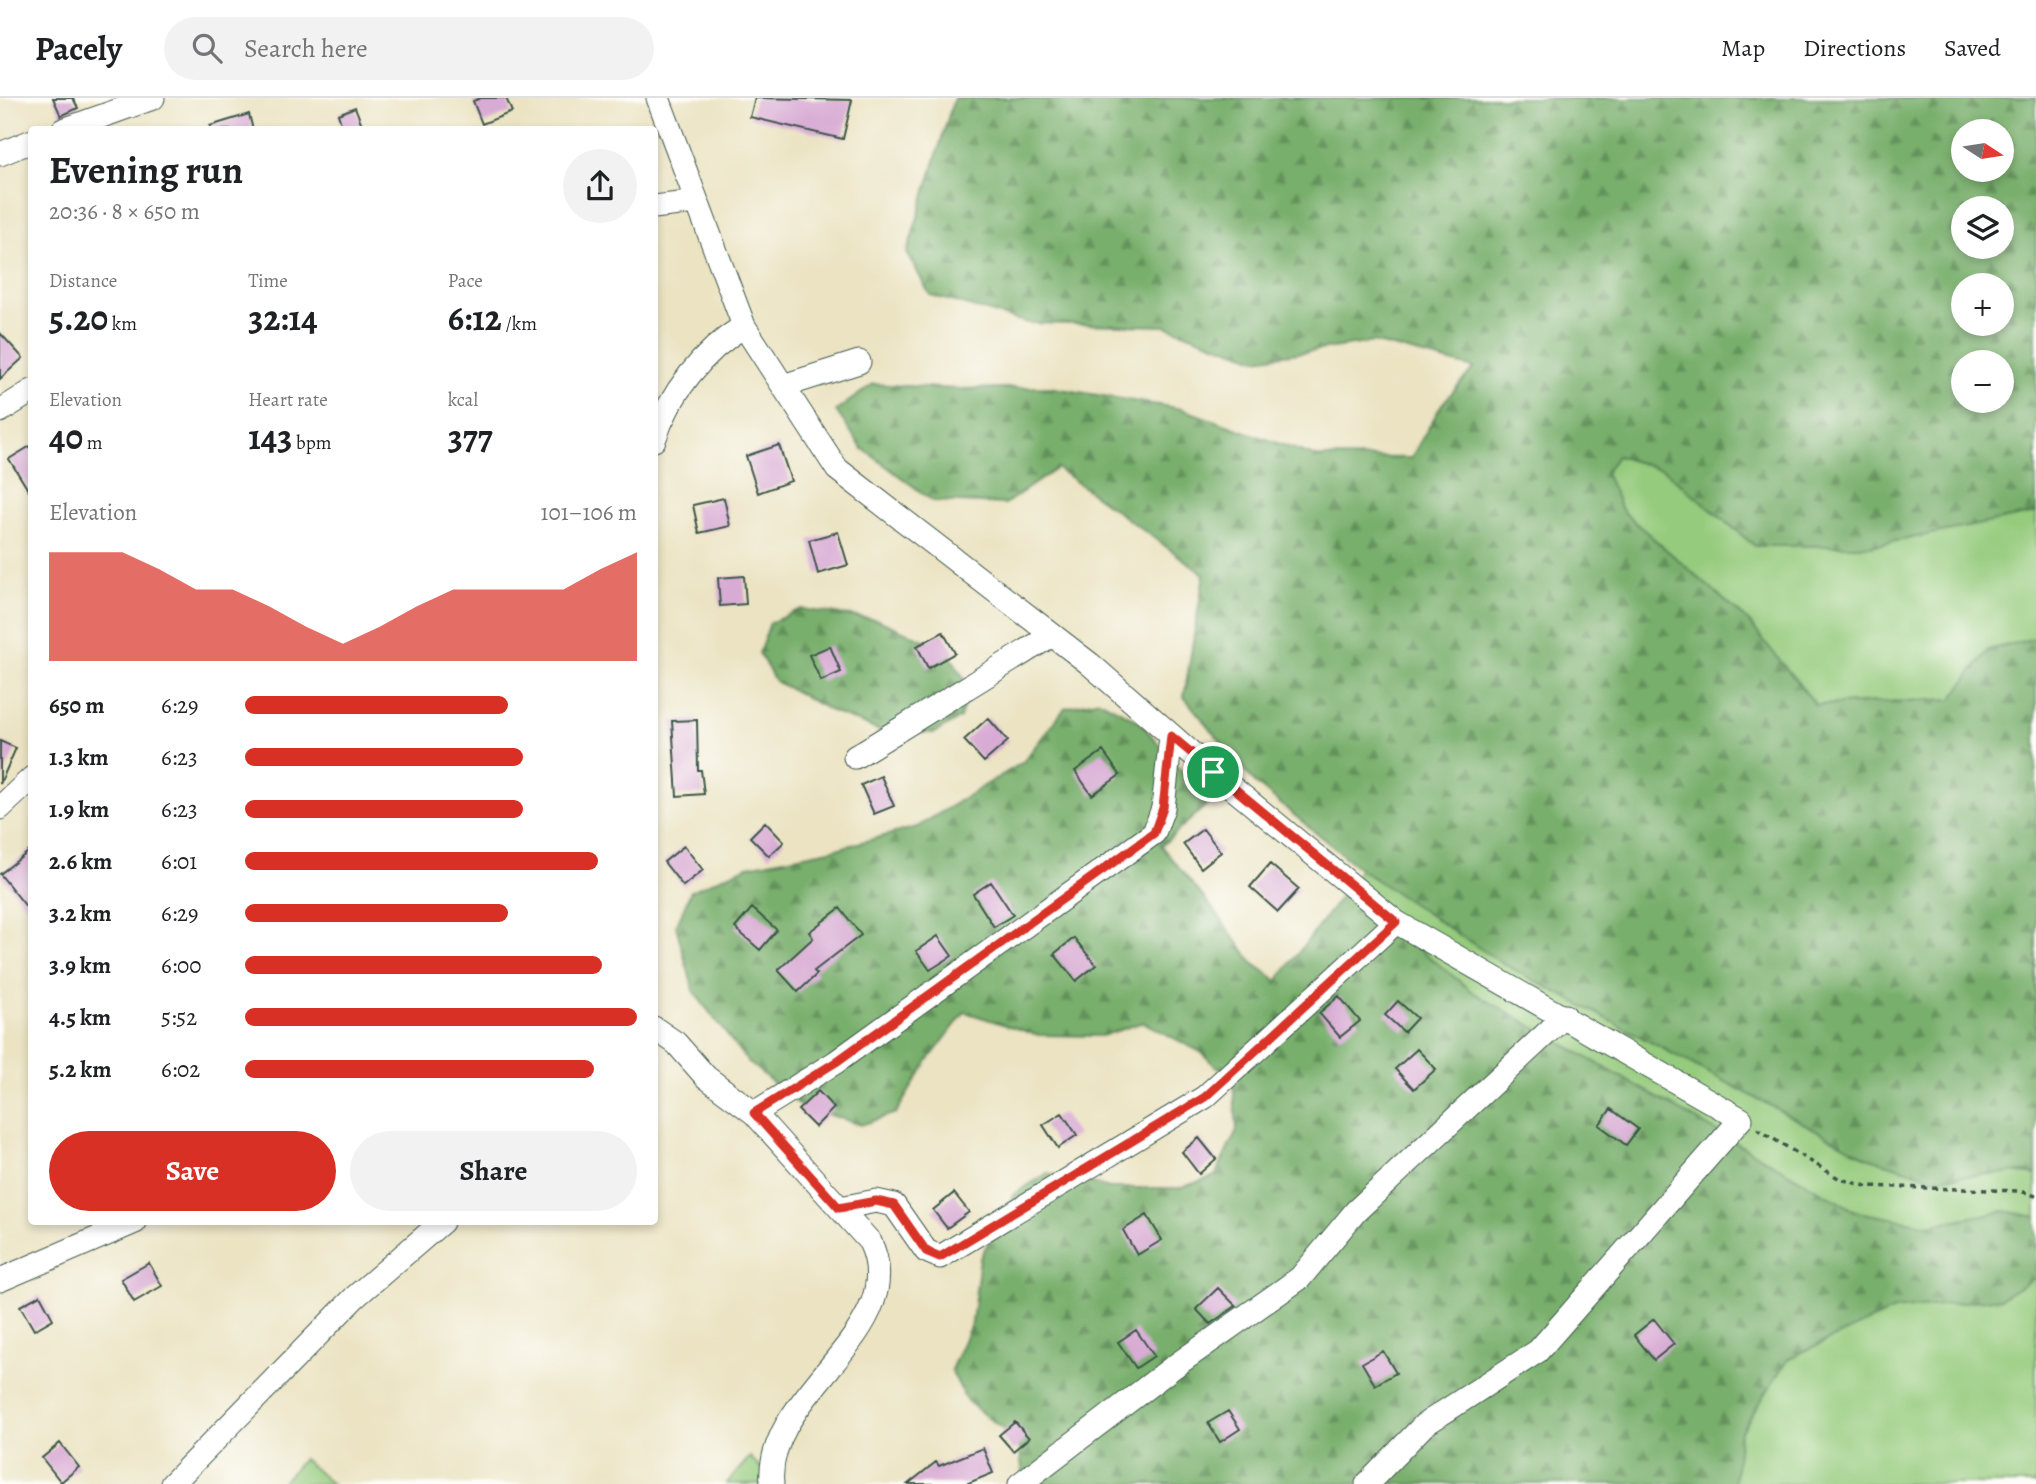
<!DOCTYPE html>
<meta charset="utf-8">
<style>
:root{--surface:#fff;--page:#f2f2f2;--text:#202124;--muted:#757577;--line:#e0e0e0;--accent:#d93025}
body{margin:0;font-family:Alegreya,serif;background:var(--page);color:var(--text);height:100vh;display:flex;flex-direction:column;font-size:26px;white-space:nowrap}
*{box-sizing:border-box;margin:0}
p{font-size:23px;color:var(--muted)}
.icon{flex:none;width:38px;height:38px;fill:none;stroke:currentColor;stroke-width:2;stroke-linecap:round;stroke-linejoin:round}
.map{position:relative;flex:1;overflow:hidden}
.side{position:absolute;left:28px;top:28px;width:630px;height:1099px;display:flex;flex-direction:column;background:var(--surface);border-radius:7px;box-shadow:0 4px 10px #0003}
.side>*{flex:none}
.needle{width:46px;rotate:102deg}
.controls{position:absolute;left:1951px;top:21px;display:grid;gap:14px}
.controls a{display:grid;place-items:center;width:63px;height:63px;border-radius:50%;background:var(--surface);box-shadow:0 4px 10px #0003;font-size:35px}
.pin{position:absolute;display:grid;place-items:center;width:60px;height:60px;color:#fff;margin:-30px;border:4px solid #fff;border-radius:50%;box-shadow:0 2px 7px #0007}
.round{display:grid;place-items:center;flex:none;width:74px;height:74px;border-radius:37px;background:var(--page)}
.head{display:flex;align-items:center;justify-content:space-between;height:119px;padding:0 21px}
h1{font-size:38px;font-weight:700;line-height:52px}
.stats{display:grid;grid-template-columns:repeat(3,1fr);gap:10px;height:119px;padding:7px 21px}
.stats div{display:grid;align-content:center}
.stats b{font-size:35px;font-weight:700}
.stats small{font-size:19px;font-weight:400}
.stats p{font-size:19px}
.chart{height:196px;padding:14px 21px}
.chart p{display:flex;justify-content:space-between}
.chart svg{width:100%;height:126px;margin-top:7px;fill:var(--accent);opacity:.7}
.cta{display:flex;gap:14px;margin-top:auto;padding:14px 21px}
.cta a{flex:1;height:80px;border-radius:42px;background:var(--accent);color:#fff;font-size:28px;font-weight:700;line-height:80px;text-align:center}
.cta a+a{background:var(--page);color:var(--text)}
ul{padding:0 21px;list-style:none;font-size:23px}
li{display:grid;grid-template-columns:112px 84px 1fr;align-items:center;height:52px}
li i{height:18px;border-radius:9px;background:var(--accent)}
header{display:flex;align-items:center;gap:42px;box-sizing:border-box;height:98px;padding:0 35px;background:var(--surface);border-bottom:2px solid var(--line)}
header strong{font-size:33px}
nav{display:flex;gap:38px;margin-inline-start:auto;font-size:24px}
.search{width:490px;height:63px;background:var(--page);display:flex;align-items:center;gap:18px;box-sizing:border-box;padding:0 24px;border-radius:38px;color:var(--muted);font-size:26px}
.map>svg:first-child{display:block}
.grass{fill:#95cb7d;stroke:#5a8458;stroke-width:2}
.forest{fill:url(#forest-firs);stroke:#4c7650;stroke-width:2;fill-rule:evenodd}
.building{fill:#d8abd4}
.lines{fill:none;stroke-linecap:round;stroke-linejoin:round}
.minor-casing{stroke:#3e5649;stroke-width:25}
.path{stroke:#3e5649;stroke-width:3.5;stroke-dasharray:5 5;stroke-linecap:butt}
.minor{stroke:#fff;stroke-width:23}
.route-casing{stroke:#fff;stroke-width:14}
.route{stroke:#d93025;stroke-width:9}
</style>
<header>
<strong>Pacely</strong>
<div class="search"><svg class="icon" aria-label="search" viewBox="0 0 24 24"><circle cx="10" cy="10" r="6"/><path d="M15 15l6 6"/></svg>Search here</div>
<nav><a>Map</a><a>Directions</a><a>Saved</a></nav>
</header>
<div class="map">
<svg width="2036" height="1386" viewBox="0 0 2036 1386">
<defs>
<pattern id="forest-firs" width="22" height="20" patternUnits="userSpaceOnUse" patternTransform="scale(1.75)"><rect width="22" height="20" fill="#78af6c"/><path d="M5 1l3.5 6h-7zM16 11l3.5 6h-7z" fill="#62905a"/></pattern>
</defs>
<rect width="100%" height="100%" fill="#fdfcf7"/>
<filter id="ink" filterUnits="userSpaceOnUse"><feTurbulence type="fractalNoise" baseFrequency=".0143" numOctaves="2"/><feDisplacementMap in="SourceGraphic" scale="14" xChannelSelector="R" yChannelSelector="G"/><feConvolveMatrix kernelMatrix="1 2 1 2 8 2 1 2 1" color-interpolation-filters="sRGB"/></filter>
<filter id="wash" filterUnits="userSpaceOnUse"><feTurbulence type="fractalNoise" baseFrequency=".00686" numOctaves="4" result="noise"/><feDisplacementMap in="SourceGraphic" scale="28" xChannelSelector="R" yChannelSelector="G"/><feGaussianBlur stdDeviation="1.57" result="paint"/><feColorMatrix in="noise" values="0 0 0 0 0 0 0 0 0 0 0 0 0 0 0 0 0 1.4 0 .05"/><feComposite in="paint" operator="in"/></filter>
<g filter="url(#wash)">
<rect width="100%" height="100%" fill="#ebe3c2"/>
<path class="grass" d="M 1617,358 L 1664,372 L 1755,448 L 1871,448 L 2036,415 L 2036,540 L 1988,552 L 1952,601 L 1815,607 L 1748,523 L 1623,414 L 1604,375 Z
M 1360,771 L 1502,865 L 1867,1059 L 2036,1077 L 2036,1119 L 2005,1113 L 1929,1127 L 1857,1114 L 1474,895 L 1346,792 Z
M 2036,1179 L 2036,1386 L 1734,1386 L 1740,1335 L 1789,1260 L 1894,1212 L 2001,1200 Z
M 750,1359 L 775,1386 L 726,1386 Z
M 303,1361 L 332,1386 L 281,1386 Z"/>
<path class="forest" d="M 954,0 L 2036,0 L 2036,415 L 1871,448 L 1755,448 L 1664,372 L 1617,358 L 1605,375 L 1623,414 L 1748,523 L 1816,607 L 1952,601 L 1988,552 L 2036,540 L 2036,1077 L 2025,1074 L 1932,1080 L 1867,1059 L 1502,865 L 1360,771 L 1255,685 L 1184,599 L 1204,476 L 1057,370 L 1005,406 L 933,403 L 862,350 L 836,313 L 873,286 L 957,291 L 1049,289 L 1182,311 L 1317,359 L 1411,360 L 1442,306 L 1474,270 L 1373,244 L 1256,261 L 1166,228 L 1028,225 L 930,197 L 907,155 ZM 1964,33 L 2002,33 L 2002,72 L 1964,72 ZM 1964,110 L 2002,110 L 2002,149 L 1964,149 ZM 1964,187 L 2002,187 L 2002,226 L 1964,226 ZM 1964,264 L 2002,264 L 2002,303 L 1964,303 Z
M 801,511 L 878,522 L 947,552 L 969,589 L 960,620 L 934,635 L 880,633 L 831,613 L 775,583 L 759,555 L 770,525 Z
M 1099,602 L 1139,623 L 1209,705 L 1161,748 L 1214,812 L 1253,865 L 1277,883 L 1346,792 L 1474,895 L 1857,1114 L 1929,1127 L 2005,1113 L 2036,1119 L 2036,1179 L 2001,1200 L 1894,1212 L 1789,1260 L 1740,1334 L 1734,1386 L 1019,1386 L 1023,1380 L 1019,1344 L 967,1303 L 951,1272 L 972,1224 L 980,1160 L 1013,1097 L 1048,1075 L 1110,1090 L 1180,1090 L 1215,1078 L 1237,1032 L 1233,984 L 1201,954 L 1143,924 L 1102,938 L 1037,937 L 965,914 L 927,964 L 896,1015 L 861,1027 L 800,1007 L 747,963 L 694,894 L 676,828 L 691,793 L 748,768 L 840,750 L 917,729 L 1023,664 L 1065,610 Z"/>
<g id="blocks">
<path class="building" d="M 53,0 L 73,0 L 78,10 L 61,18 Z
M 481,0 L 506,0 L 512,14 L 482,26 L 473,3 Z
M 755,0 L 852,2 L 843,41 L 750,19 Z
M 355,9 L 364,32 L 343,32 L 338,16 Z
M 249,16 L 253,32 L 211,32 L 210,28 Z
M 0,235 L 23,260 L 0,281 Z
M 32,347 L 32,398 L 9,361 Z
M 779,347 L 791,383 L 758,395 L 746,358 Z
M 724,400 L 730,428 L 699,435 L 693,407 Z
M 838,434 L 848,467 L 818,476 L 809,442 Z
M 744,478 L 746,506 L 720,508 L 718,480 Z
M 943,534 L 955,555 L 928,570 L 917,548 Z
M 830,548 L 841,574 L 821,583 L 809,557 Z
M 988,620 L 1008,643 L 984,664 L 964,642 Z
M 697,622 L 698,672 L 701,672 L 704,696 L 677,698 L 672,623 Z
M 0,643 L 16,650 L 0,686 Z
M 1103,653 L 1120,677 L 1092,697 L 1075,673 Z
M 881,678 L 894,708 L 874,716 L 861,687 Z
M 765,724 L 784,744 L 769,758 L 750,739 Z
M 1203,731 L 1221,754 L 1201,770 L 1183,746 Z
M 684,748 L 703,772 L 683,788 L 664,764 Z
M 32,751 L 32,816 L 0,776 Z
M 1270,766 L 1299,791 L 1278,814 L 1250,789 Z
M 991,784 L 1013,817 L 994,829 L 973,796 Z
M 752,810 L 777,832 L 760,852 L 735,830 Z
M 840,810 L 861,837 L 814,873 L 817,876 L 798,894 L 778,872 L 813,840 L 809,834 Z
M 938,838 L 952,858 L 930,872 L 916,853 Z
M 1074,840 L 1096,867 L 1076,883 L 1054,856 Z
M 1339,898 L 1360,923 L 1340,939 L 1319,915 Z
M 1398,903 L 1417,920 L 1404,934 L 1385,917 Z
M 1417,951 L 1436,971 L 1414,991 L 1395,971 Z
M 818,993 L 834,1010 L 815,1029 L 798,1012 Z
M 1611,1011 L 1638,1031 L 1626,1047 L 1599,1027 Z
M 1062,1015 L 1077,1037 L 1058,1050 L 1043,1027 Z
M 1199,1040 L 1216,1061 L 1199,1076 L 1182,1054 Z
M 954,1095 L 969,1114 L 947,1130 L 933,1112 Z
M 1147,1117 L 1162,1142 L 1137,1157 L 1123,1132 Z
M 149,1165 L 162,1188 L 134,1204 L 121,1181 Z
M 1218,1190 L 1236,1208 L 1210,1226 L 1196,1211 Z
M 40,1197 L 53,1221 L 34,1232 L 20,1208 Z
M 1654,1221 L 1674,1246 L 1654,1262 L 1634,1237 Z
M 1136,1232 L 1154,1258 L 1136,1270 L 1118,1244 Z
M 1383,1253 L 1396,1275 L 1375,1287 L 1362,1265 Z
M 1228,1313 L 1240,1331 L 1220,1344 L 1208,1325 Z
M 1015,1324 L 1029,1340 L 1013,1353 L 999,1337 Z
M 60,1345 L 79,1369 L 61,1384 L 42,1360 Z
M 983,1350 L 993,1375 L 966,1386 L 908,1386 L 936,1364 L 939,1368 Z"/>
</g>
</g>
<g filter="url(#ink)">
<use href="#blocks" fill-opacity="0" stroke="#3e5649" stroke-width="2"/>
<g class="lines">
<g class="minor-casing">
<path id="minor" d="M 658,0 L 744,228 L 837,371 L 1090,566 L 1213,674 L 1396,824 L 1741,1021 L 1538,1253 L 1424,1327 L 1367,1386
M 63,32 L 153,0
M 0,56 L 32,43
M 654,109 L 696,104
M 783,288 L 859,264
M 0,313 L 32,293
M 654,342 C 670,295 703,253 744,228
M 855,659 L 1052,537
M 0,710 L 32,680
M 654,930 L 676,945 L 706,979 L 754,1015 L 836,964 L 1154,735 L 1163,710 L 1171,638
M 754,1015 L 870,1144 C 913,1234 763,1295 772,1386
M 840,1110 L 876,1103 L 894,1107 L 926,1153 L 940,1159 L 1205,999 L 1396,824
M 0,1182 L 135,1124
M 172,1386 L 355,1199 L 442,1124
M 1020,1386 L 1172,1270 L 1300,1180 L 1356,1113 L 1565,918"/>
</g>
<path class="path" d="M 1757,1031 L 1840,1081 L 1866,1088 L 2020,1093 L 2036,1098"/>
<use href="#minor" class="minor"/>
</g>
</g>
<g class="lines" filter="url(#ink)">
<g class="route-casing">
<path id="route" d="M 1171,638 L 1396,824 L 1205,999 L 940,1159 L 926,1153 L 894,1107 L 876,1103 L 839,1110 L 754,1015 L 836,964 L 1154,735 L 1163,710 Z"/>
</g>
<use href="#route" class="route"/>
</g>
</svg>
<div class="controls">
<a><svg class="needle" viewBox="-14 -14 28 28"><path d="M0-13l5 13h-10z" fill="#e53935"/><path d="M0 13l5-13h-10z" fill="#757577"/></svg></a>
<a><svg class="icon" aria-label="layers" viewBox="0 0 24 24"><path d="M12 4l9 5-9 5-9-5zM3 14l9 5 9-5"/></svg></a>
<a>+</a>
<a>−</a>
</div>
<div class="pin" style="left:1213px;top:674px;background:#1e9e55"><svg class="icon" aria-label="arrive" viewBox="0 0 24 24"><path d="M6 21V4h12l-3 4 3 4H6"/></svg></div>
<section class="side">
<div class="head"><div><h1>Evening run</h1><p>20:36 · 8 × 650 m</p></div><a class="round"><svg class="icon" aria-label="share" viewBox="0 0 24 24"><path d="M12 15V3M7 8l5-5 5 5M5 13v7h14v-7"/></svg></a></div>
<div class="stats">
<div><p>Distance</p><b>5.20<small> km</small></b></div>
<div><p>Time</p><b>32:14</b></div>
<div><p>Pace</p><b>6:12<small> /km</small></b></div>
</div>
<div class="stats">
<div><p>Elevation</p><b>40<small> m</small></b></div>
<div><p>Heart rate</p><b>143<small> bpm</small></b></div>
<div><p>kcal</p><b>377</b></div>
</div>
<div class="chart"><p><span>Elevation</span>101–106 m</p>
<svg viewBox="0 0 160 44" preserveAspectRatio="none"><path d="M0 44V6L10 6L20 6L30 12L40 19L50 19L60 25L70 32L80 38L90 32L100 25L110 19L120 19L130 19L140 19L150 12L160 6V44z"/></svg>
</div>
<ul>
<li><b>650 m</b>6:29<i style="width:67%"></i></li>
<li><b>1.3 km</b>6:23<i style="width:71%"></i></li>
<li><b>1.9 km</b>6:23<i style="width:71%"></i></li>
<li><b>2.6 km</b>6:01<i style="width:90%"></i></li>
<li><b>3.2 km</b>6:29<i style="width:67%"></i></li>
<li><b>3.9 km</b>6:00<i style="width:91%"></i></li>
<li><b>4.5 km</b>5:52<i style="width:100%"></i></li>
<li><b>5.2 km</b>6:02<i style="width:89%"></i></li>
</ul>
<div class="cta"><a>Save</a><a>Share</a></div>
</section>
</div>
